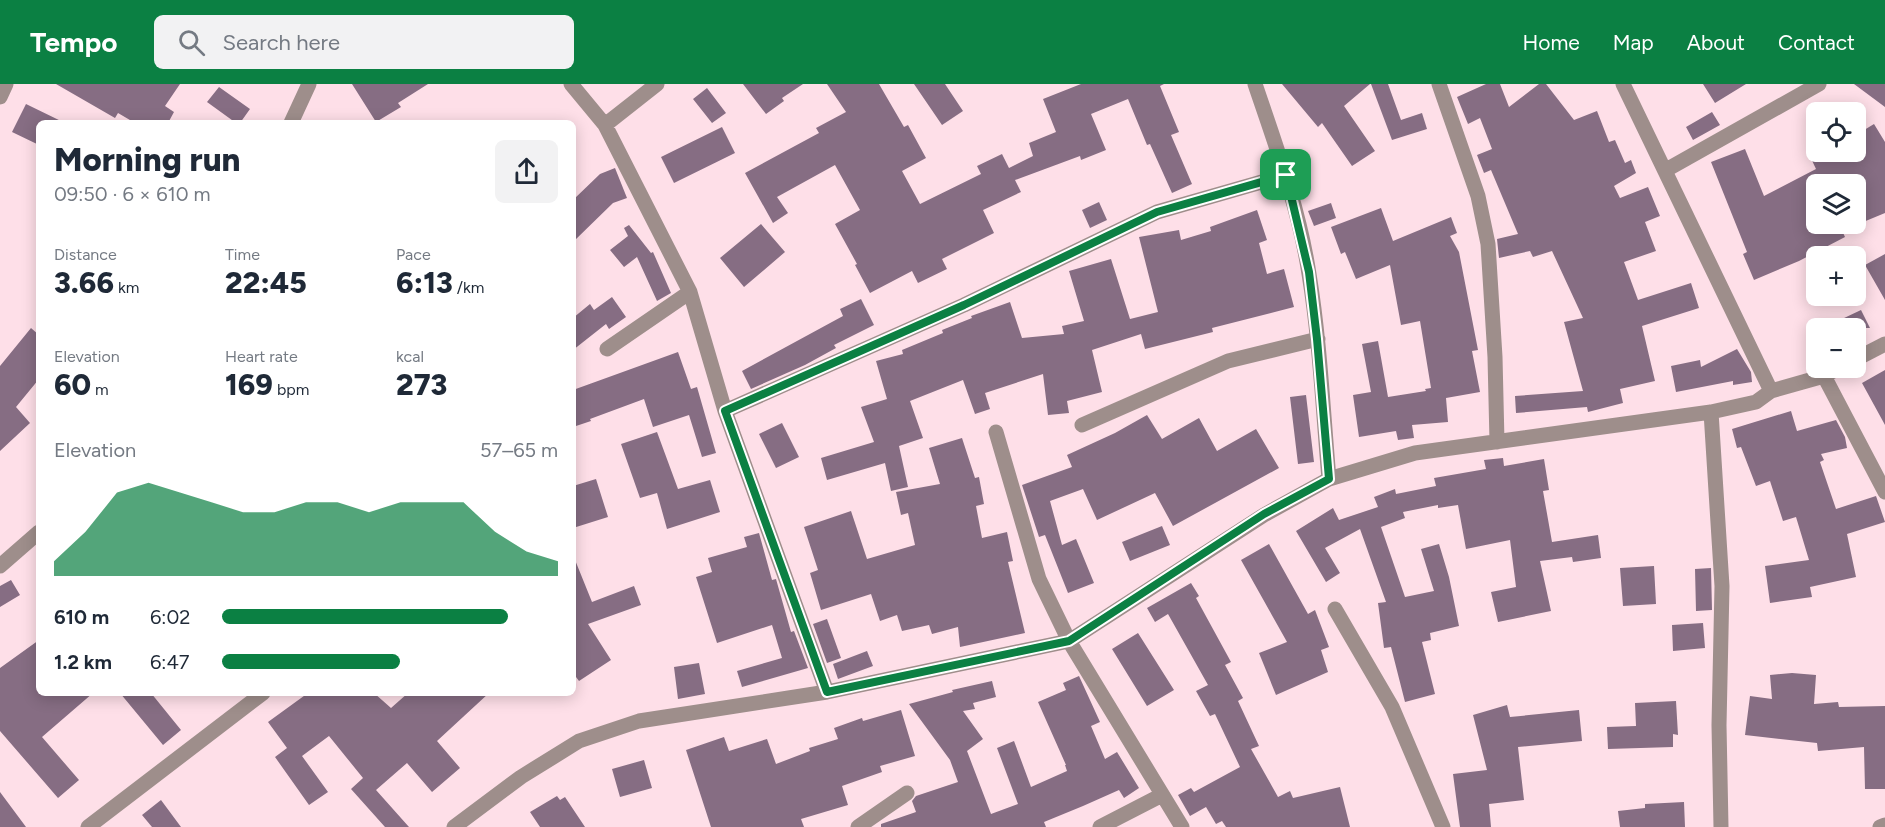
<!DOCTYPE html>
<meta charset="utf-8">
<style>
:root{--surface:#fff;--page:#f2f2f3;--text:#1f2937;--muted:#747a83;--accent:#0b8043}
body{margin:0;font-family:Figtree,sans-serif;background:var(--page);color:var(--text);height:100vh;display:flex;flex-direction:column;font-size:22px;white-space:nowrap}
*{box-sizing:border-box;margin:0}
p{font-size:20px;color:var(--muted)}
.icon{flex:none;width:33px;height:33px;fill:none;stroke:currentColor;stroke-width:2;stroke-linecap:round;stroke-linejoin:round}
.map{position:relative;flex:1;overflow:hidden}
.side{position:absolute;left:36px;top:36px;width:540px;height:576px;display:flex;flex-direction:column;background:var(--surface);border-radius:9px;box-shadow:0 3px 15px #0003}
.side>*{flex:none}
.controls{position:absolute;left:1806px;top:18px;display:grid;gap:12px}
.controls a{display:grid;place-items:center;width:60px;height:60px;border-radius:9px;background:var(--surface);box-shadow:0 3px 15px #0003;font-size:30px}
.pin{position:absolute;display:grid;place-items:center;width:51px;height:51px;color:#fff;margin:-26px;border-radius:12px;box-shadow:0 3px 9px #0006}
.round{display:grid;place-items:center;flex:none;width:63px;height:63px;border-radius:9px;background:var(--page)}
.head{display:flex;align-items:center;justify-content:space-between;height:102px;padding:0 18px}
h1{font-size:33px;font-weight:800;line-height:45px}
.metrics{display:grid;grid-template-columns:repeat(3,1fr);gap:9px;height:102px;padding:6px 18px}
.metrics div{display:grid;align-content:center}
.metrics b{font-size:30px;font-weight:800}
.metrics small{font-size:16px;font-weight:400}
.metrics p{font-size:16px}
.chart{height:168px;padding:12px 18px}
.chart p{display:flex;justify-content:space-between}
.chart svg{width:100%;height:108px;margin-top:6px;fill:var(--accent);opacity:.7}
ul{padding:0 18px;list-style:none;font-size:20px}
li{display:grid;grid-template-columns:96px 72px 1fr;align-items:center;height:45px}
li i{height:15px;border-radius:8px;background:var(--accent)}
header{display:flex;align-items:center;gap:36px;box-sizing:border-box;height:84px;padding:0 30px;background:var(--accent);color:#fff}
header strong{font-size:28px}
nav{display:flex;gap:33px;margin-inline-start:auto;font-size:21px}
.search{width:420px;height:54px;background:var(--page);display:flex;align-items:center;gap:15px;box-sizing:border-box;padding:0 21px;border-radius:9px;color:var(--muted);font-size:22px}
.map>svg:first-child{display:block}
.building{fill:#866d83}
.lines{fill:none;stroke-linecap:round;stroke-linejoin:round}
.minor{stroke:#9e8e8b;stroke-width:15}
.route-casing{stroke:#fff;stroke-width:12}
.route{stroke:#0b8043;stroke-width:8}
</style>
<header>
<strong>Tempo</strong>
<div class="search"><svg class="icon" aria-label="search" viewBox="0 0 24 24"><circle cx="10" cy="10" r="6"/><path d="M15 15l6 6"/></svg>Search here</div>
<nav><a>Home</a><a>Map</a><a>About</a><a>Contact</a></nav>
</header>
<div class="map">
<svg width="1885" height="743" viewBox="0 0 1885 743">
<rect width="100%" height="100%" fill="#fedfe8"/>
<path class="building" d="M 56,0 L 180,0 L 165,22 L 174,28 L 168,39 L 135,39 L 118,29 L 115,34 Z
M 352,0 L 428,0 L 398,19 L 401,23 L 376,38 Z
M 743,0 L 803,0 L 782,14 L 784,17 L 766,30 Z
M 827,0 L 879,0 L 904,43 L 908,41 L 926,74 L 902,87 L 920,120 L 981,90 L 977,82 L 1002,70 L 1009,84 L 1033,72 L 1029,59 L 1056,48 L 1043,15 L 1081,0 L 1164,0 L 1160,2 L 1179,48 L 1171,51 L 1192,100 L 1172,109 L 1150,60 L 1147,61 L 1128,15 L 1091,30 L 1106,66 L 1081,76 L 1080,72 L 1015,96 L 1021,108 L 983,126 L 994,149 L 942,175 L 947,185 L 918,199 L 912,187 L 870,209 L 855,181 L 857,180 L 835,140 L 860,126 L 835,81 L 777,113 L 788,129 L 773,139 L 745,89 L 819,49 L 816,44 L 846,28 Z
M 914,0 L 945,0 L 963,27 L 942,41 Z
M 1282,0 L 1370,0 L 1344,22 L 1375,67 L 1352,82 L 1322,39 L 1318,43 Z
M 1371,0 L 1388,0 L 1401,36 L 1422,29 L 1427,45 L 1392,56 Z
M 1486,0 L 1500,0 L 1509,23 L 1539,0 L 1546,0 L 1574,36 L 1597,27 L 1609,58 L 1615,56 L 1625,79 L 1631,76 L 1636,89 L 1614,102 L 1620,114 L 1648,103 L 1660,132 L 1645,138 L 1656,167 L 1624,178 L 1638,216 L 1691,199 L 1699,224 L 1642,242 L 1655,297 L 1620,305 L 1623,319 L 1588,328 L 1587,323 L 1516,329 L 1515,312 L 1583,307 L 1564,238 L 1583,234 L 1552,167 L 1533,173 L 1530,167 L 1499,174 L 1497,155 L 1518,150 L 1491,86 L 1484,89 L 1477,71 L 1492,65 L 1480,34 L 1468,40 L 1457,13 Z
M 1703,0 L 1746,0 L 1715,19 Z
M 1854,0 L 1885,0 L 1885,23 Z
M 219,3 L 250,25 L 240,39 L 236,39 L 207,18 Z
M 707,4 L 726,29 L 712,39 L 693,15 Z
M 26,20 L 65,39 L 39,39 L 39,61 L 12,48 Z
M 1712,28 L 1720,41 L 1693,56 L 1686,43 Z
M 1874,40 L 1885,58 L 1885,129 L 1856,141 L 1856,100 L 1816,100 L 1816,140 L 1839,140 L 1845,153 L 1799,177 L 1754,196 L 1743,170 L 1747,168 L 1711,78 L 1745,65 L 1764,112 L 1816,85 L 1808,68 L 1856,68 L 1856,51 Z
M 722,43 L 735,69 L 674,99 L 661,73 Z
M 615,84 L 627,114 L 613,119 L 573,158 L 573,116 L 600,90 Z
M 1099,118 L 1107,136 L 1090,144 L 1082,126 Z
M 1331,119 L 1336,134 L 1314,142 L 1308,127 Z
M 1381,124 L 1393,157 L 1451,133 L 1457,149 L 1450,152 L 1459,168 L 1478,266 L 1472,267 L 1480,308 L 1446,314 L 1448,338 L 1412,341 L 1414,354 L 1398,356 L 1396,347 L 1359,353 L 1353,311 L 1371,308 L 1362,260 L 1378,257 L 1388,313 L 1426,307 L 1425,305 L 1431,304 L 1420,237 L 1401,241 L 1390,181 L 1356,195 L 1345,168 L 1341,170 L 1331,143 Z
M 1257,126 L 1267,156 L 1259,159 L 1267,190 L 1284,185 L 1294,223 L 1212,244 L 1213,248 L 1145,265 L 1141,250 L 1092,266 L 1102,308 L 1067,317 L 1069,329 L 1048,331 L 1043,290 L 985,309 L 990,325 L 975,330 L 963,296 L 910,317 L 923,354 L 899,362 L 908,403 L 891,407 L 885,379 L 827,396 L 821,374 L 874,358 L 861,323 L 887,315 L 876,277 L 903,270 L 902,266 L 943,249 L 942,246 L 972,234 L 971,232 L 1010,218 L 1022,254 L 1064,250 L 1062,242 L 1084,237 L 1069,187 L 1111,175 L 1130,235 L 1158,228 L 1139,153 L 1179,146 L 1181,156 L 1211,147 L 1210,143 Z
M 761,140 L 785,168 L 744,203 L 720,174 Z
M 629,141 L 651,169 L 653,168 L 671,209 L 657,217 L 637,173 L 624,183 L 610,166 L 628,152 L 624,144 Z
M 1885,170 L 1885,216 L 1865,181 Z
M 612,213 L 626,233 L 609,245 L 606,240 L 573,266 L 573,234 L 590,220 L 594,226 Z
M 861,215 L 874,241 L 834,261 L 836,264 L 805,281 L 751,305 L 742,287 L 843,232 L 840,225 Z
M 1861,226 L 1870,244 L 1823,244 Z
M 31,244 L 39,251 L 39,295 L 16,323 L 30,339 L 0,367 L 0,282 Z
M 1737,265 L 1751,288 L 1752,298 L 1733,301 L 1733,297 L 1676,308 L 1671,282 L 1700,276 L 1701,283 Z
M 678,268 L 691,305 L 697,303 L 716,369 L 702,373 L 689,331 L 653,343 L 644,315 L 590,335 L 591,337 L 573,343 L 573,306 Z
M 1885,286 L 1885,341 L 1862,299 Z
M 1306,311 L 1314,378 L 1298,380 L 1290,313 Z
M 1791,327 L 1797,347 L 1836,336 L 1845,353 L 1847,364 L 1821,370 L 1824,376 L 1820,378 L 1836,425 L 1876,412 L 1885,438 L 1847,450 L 1856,493 L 1810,503 L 1812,513 L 1770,519 L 1765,482 L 1809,476 L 1796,433 L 1783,437 L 1770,397 L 1756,402 L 1741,363 L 1737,364 L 1732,345 Z
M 1147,331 L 1162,355 L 1199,334 L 1217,367 L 1256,345 L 1279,384 L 1173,442 L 1155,409 L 1097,436 L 1083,405 L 1050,417 L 1062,461 L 1076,455 L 1094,499 L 1068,509 L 1045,451 L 1039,453 L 1022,401 L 1072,383 L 1067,371 L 1115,349 Z
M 782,339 L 799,373 L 776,384 L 759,350 Z
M 657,348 L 678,405 L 710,396 L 720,428 L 667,445 L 657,409 L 640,414 L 621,360 Z
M 962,354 L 975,394 L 979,393 L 984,420 L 976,422 L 982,454 L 1007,448 L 1013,477 L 1008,478 L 1025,549 L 960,563 L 958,543 L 932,550 L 929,541 L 902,547 L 897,531 L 880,537 L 871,510 L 821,526 L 810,489 L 818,486 L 804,443 L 851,427 L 867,475 L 915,461 L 908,429 L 901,431 L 896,408 L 940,400 L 929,364 Z
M 1503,374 L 1504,382 L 1544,375 L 1549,406 L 1543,407 L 1552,458 L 1598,451 L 1601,474 L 1573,478 L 1572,473 L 1540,477 L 1551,527 L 1498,538 L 1491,508 L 1516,503 L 1510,456 L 1466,465 L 1458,421 L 1438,424 L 1438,421 L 1403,428 L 1405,434 L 1381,443 L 1405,513 L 1434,507 L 1421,465 L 1439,460 L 1449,493 L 1459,542 L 1430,549 L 1431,556 L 1422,558 L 1435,610 L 1405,618 L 1391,563 L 1384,564 L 1378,519 L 1386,518 L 1360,445 L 1325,464 L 1340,489 L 1326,498 L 1296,447 L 1333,424 L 1339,436 L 1378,423 L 1374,413 L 1395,405 L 1396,410 L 1436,402 L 1434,394 L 1486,385 L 1484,376 Z
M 596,395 L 608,433 L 573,444 L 573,402 Z
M 1162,442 L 1170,461 L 1130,477 L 1122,458 Z
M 759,449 L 772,496 L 776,495 L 791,548 L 794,547 L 808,584 L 742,603 L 737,587 L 782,574 L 772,541 L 717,559 L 696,493 L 712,488 L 708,474 L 747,463 L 744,453 Z
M 1269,460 L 1308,530 L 1315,526 L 1329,563 L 1321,566 L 1328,588 L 1276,611 L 1259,569 L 1287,558 L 1241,476 Z
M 573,471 L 592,518 L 634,502 L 641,521 L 588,540 L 611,576 L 579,597 L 573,589 Z
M 1654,482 L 1656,520 L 1623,522 L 1620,484 Z
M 1711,484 L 1712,526 L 1696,527 L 1695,485 Z
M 11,496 L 20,511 L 0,523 L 0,502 Z
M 1191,499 L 1199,512 L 1196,514 L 1231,578 L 1225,581 L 1243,614 L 1238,617 L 1259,662 L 1251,665 L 1278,713 L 1290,707 L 1293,714 L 1340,703 L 1350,743 L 1226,743 L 1222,737 L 1216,740 L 1206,723 L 1190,732 L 1178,711 L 1191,704 L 1194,708 L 1240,683 L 1215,630 L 1210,632 L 1196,607 L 1208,601 L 1168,530 L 1155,538 L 1147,524 Z
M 827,535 L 841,574 L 827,579 L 813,540 Z
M 1703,539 L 1705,564 L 1673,567 L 1672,541 Z
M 1138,549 L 1174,606 L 1147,622 L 1112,565 Z
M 39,556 L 39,609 L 93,609 L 42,653 L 79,696 L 58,714 L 0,647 L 0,584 Z
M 867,567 L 873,582 L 838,595 L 833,580 Z
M 699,579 L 705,610 L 678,615 L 674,583 Z
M 1792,589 L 1816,591 L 1814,620 L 1838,618 L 1839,623 L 1885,622 L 1885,705 L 1865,705 L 1864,663 L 1818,667 L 1817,659 L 1745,651 L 1750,612 L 1772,615 L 1770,591 Z
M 1079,592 L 1100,638 L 1091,642 L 1105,675 L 1117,668 L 1139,704 L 1124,714 L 1119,706 L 1083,722 L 1044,738 L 1046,743 L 881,743 L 881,740 L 916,728 L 912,717 L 916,712 L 958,698 L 950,676 L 909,620 L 953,608 L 952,606 L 992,597 L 996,613 L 973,619 L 975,625 L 963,627 L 983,655 L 967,667 L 991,730 L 1018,720 L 997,664 L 1014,657 L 1031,703 L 1067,687 L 1065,681 L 1066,681 L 1038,618 L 1066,606 L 1063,599 Z
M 120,609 L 151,609 L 181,646 L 163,661 Z
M 308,609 L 374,609 L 391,624 L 408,609 L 489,609 L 437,657 L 460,684 L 432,708 L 407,679 L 376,706 L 409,743 L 385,743 L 351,705 L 363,694 L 329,652 L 302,672 L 328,708 L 309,721 L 275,673 L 287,664 L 268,638 Z
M 1676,617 L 1678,651 L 1673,650 L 1673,663 L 1608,665 L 1607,643 L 1636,642 L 1635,619 Z
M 1507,621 L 1510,633 L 1579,626 L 1582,657 L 1518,663 L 1524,716 L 1489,720 L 1491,743 L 1460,743 L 1453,690 L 1487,686 L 1473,631 Z
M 901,626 L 915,672 L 880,682 L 882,688 L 842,702 L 848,721 L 801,735 L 804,743 L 711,743 L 686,666 L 724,653 L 729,667 L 767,655 L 776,680 L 810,667 L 809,664 L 838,655 L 834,644 L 862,634 L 863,637 Z
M 644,676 L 652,704 L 620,713 L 612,685 Z
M 0,708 L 26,743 L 0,743 Z
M 557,712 L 560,716 L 565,713 L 585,743 L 540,743 L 530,728 Z
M 161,716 L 181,743 L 152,743 L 142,731 Z
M 1684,718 L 1685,743 L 1620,743 L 1618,727 L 1645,724 L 1645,720 Z"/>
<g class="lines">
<path class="minor" d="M 571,0 L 605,41 L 690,208 L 725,327 L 827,608
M 1255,0 C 1276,62 1299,124 1309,190 C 1320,257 1323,327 1329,395
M 1439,0 L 1478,112 L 1488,160 L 1495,273 L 1497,358
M 1623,0 L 1771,307
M 0,13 L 6,0
M 291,39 L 309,0
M 605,41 L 657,0
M 1666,86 L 1819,0
M 607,265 L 690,208
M 1856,275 L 1885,260
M 1824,292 L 1885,408
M 725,327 L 964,221 L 1157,128 L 1286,91
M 1711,328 L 1722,502 L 1719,641 L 1721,743
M 1082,341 L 1228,277 L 1318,255
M 996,348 L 1039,495 L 1069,557 L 1182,743
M 0,482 L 39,448
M 1335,525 L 1392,623 L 1443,743
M 88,743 L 263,609
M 454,743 L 521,693 L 579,657 L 639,637 L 827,608 L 1069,557 L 1264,431 L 1329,395 L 1415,369 L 1711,328 L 1756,318 L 1771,307 L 1824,292 L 1839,284
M 858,743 L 907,709
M 1100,743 L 1162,711
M 1880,743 L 1885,741"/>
</g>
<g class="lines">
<g class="route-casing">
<path id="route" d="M 1286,91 L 1309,188 L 1317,255 L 1329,395 L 1264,430 L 1069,557 L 827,608 L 725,327 L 964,221 L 1157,128 Z"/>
</g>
<use href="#route" class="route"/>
</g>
</svg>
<div class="controls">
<a><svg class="icon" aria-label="locate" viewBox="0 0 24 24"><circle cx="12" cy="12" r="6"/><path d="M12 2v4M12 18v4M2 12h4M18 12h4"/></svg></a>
<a><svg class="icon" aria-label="layers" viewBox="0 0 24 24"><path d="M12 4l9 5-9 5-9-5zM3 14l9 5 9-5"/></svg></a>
<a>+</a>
<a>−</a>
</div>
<div class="pin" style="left:1286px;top:91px;background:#1e9e55"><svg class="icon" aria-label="arrive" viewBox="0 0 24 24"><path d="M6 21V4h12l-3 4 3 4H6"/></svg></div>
<section class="side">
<div class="head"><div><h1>Morning run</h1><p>09:50 · 6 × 610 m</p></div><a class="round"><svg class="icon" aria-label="share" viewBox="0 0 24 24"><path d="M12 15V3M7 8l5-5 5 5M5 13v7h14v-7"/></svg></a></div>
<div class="metrics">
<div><p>Distance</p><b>3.66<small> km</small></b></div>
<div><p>Time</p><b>22:45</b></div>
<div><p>Pace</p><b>6:13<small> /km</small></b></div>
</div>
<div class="metrics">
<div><p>Elevation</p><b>60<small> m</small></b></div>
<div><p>Heart rate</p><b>169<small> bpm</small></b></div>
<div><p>kcal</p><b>273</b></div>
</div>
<div class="chart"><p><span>Elevation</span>57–65 m</p>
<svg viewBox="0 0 160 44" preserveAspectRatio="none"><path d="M0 44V38L10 26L20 10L30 6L40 10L50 14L60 18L70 18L80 14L90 14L100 18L110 14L120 14L130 14L140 26L150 34L160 38V44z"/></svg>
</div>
<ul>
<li><b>610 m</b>6:02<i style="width:85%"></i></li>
<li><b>1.2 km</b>6:47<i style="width:53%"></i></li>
</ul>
</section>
</div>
